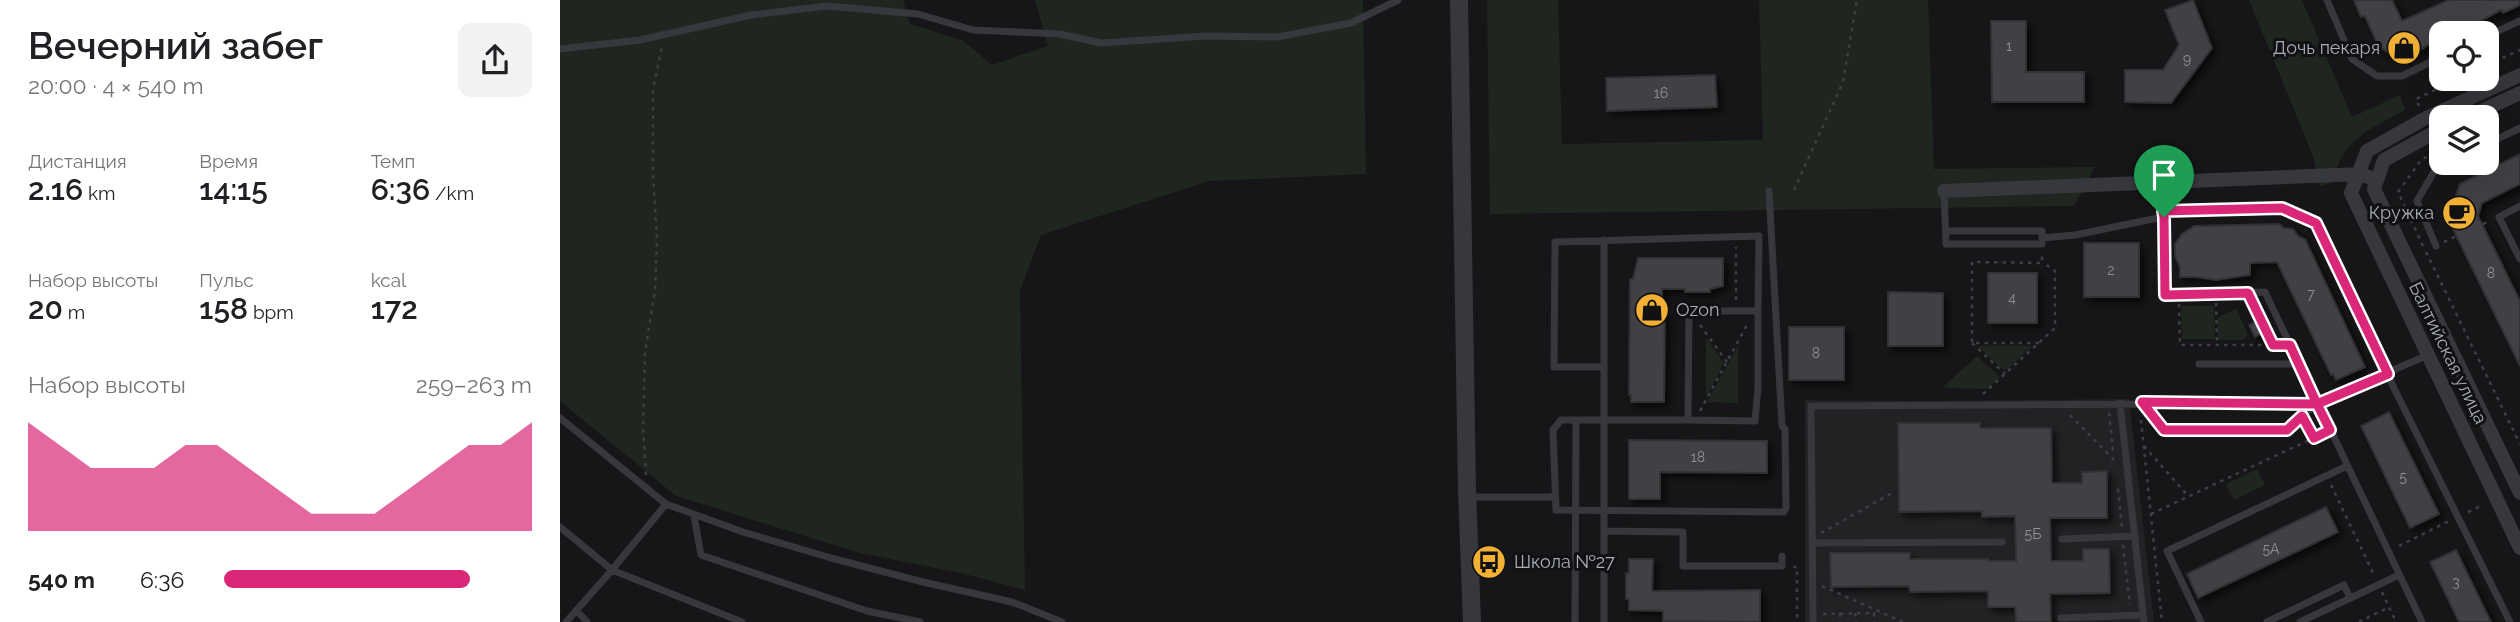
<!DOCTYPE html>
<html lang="ru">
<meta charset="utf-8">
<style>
:root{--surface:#fff;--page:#f2f2f2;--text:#202124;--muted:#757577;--accent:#db2777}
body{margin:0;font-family:Raleway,sans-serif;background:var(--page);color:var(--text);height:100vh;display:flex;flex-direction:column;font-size:26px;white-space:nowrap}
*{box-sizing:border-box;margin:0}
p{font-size:23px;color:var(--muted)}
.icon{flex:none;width:38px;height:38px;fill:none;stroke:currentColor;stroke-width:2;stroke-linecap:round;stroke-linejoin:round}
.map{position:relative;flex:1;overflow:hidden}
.sheet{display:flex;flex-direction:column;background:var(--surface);width:560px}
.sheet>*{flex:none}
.fabs{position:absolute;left:1869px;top:21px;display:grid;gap:14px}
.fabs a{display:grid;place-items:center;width:70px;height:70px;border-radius:14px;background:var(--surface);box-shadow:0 7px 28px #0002;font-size:35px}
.pin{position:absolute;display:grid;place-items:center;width:60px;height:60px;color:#fff;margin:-72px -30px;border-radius:50% 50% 50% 0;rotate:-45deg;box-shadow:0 0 7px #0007}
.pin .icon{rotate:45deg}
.round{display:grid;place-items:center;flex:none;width:74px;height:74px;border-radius:14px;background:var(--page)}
.overview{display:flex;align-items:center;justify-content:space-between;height:119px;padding:0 28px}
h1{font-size:38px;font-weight:600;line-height:52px}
.stats{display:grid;grid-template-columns:repeat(3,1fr);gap:10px;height:119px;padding:7px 28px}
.stats div{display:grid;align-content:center}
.stats b{font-size:30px;font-weight:600}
.stats small{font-size:19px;font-weight:400}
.stats p{font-size:19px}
.chart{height:196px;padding:14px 28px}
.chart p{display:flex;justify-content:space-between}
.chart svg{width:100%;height:126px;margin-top:7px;fill:var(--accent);opacity:.7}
ul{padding:0 28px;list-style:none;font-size:23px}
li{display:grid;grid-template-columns:112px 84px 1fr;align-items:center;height:52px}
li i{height:18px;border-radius:9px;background:var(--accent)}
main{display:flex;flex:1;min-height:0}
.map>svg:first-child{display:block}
.built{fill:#222225}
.green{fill:#1e261f}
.building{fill:#404145;stroke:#303034;stroke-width:2;filter:url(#shadow)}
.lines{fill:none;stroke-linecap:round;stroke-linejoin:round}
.path{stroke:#3d3f44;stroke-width:2.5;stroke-dasharray:3.5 5;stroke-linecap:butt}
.service{stroke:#37383d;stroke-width:7}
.minor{stroke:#37383d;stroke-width:14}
.tertiary{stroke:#37383d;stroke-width:18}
.route-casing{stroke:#fff;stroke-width:14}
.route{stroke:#db2777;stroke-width:9}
.labels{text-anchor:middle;stroke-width:6;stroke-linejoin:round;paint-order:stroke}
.number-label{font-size:14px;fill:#8e929b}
.poi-label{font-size:18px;fill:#a8adb8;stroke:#111113;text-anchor:end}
.street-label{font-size:18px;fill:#a8adb8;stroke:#111113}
</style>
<main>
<section class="sheet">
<div class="overview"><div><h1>Вечерний забег</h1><p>20:00 · 4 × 540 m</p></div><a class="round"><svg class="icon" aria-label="share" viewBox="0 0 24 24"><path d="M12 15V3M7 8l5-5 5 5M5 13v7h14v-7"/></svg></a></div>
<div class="stats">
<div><p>Дистанция</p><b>2.16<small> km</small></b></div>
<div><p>Время</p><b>14:15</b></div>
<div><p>Темп</p><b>6:36<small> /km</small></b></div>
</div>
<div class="stats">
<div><p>Набор высоты</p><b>20<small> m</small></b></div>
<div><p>Пульс</p><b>158<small> bpm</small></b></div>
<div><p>kcal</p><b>172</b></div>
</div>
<div class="chart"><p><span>Набор высоты</span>259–263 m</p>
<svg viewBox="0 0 160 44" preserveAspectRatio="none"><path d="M0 44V6L10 14L20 22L30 22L40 22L50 14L60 14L70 22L80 30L90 38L100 38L110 38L120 30L130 22L140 14L150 14L160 6V44z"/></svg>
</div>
<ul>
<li><b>540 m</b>6:36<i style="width:80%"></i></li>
</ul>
</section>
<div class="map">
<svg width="1960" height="622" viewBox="0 0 1960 622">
<defs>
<filter id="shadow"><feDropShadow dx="4.5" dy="4.5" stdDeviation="3.5" flood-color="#0009"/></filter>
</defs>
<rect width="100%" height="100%" fill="#161618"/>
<path class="built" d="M 1569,399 L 1594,622 L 1245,622 L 1245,400 L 1357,401 Z"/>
<path class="green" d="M 0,0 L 343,0 L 350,24 L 402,40 L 432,65 L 488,46 L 475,0 L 803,0 L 806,174 L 649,181 L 481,235 L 460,291 L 465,590 L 405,574 L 300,553 L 116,496 L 0,401 Z
M 927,0 L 998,0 L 1002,144 L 1203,140 L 1199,0 L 1368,0 L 1374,169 L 1535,167 L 1514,206 L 930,214 Z
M 1689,0 L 1742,0 L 1792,117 L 1840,95 L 1845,110 C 1810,129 1782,139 1773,182 L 1760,186 L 1753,156 Z
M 1621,306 L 1654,306 L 1655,339 L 1622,339 Z
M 1676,309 L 1688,334 L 1683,340 L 1658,340 L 1658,317 Z
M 1146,338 L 1164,363 L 1146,397 Z
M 1178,346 L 1178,403 L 1147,402 Z
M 1418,346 L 1472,346 L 1448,369 L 1442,369 Z
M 1417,356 L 1440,377 L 1427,389 L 1382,388 Z
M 1697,469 L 1705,485 L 1674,500 L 1666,484 Z"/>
<path class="building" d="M 1633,0 L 1652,48 L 1611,103 L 1565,102 L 1565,70 L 1603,70 L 1619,45 L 1605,10 Z
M 1794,0 L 1832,0 L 1842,21 L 1889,0 L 1960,0 L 1960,5 L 1943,13 L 1941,10 L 1898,33 L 1873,33 L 1876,41 L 1864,47 L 1864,48 L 1843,56 L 1831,55 L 1823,49 L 1820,50 L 1805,16 L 1801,17 Z
M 1431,21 L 1466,21 L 1466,72 L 1524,72 L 1524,102 L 1432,102 Z
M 1155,75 L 1157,107 L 1047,111 L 1046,78 Z
M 1960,154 L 1960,184 L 1922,203 L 1918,216 L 1960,301 L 1960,366 L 1888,219 L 1900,184 Z
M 1719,224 L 1724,228 L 1733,229 L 1739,237 L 1745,239 L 1805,367 L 1776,380 L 1773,374 L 1771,375 L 1717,262 L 1690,263 L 1690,275 L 1656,280 L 1636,277 L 1620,277 L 1620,267 L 1615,256 L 1615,244 L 1622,234 L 1634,226 Z
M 1524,243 L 1579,243 L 1579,297 L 1524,297 Z
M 1078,258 L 1163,258 L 1163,286 L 1150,289 L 1150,292 L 1125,292 L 1125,289 L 1102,289 L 1102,311 L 1105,311 L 1104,402 L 1071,402 L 1071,395 L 1069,395 L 1070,279 L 1073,279 Z
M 1428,273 L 1477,273 L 1477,323 L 1428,323 Z
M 1328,292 L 1383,293 L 1383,346 L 1328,346 Z
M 1699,320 L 1705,332 L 1695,337 L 1689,325 Z
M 1229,327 L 1284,327 L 1284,380 L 1229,380 Z
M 1829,412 L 1879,514 L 1850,528 L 1801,426 Z
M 1338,423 L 1420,423 L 1420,428 L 1491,428 L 1492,483 L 1522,483 L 1522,472 L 1547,471 L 1547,518 L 1490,518 L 1491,561 L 1523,561 L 1523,549 L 1549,549 L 1550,593 L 1490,594 L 1491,622 L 1456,622 L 1455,607 L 1428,607 L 1428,591 L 1350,592 L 1349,586 L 1271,587 L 1270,553 L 1350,553 L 1350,559 L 1428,559 L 1428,561 L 1456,561 L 1455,516 L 1422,517 L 1422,511 L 1339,512 Z
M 1069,440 L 1207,441 L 1207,473 L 1100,472 L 1100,499 L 1069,499 Z
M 1766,507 L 1778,532 L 1638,598 L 1627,574 Z
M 1896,550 L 1931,622 L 1899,622 L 1870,562 Z
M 1069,559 L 1093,559 L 1092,591 L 1200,590 L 1200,622 L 1103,621 L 1103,611 L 1069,610 L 1069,599 L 1066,599 L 1066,573 L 1069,573 Z"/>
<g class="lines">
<path class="path" d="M 1927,65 L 1960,50
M 1859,106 L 1856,99 L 1899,79
M 1234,190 L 1283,82 L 1297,0
M 1923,224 L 1930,221
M 1884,242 L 1897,236
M 1863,246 L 1838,192 L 1862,159 L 1879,152 L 1877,147
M 1866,252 L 1960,444
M 1176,300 L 1176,247
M 1692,302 L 1712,344
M 1656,303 L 1657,345
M 1619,304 L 1620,345 L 1719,345
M 1140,325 L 1167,362
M 1412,343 L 1445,374
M 1479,343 L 1412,343 L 1412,262 L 1482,263 L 1482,254
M 1423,394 L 1495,328 L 1495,271 L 1484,263
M 1140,411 L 1187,325
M 1549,413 L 1553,452
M 1510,415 L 1554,460
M 1581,420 L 1602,622
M 1747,425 L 1754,438
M 1584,446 L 1628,496
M 86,475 L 83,428 L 85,352 L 95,290 L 97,239 L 93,175 L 93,90 L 102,46
M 1771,485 L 1815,577
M 1558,489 L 1562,528
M 1908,512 L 1921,506
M 1591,514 L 1762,434
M 1261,533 L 1332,493
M 1563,545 L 1570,605
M 1839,546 L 1889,521
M 1233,567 L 1237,567 L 1237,622
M 1262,586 L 1343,622
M 1822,592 L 1836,622
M 1280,613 L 1280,622
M 1295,613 L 1296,622
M 1263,614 L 1314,613 L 1314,622
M 1799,622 L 1829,607"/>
<path class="service" d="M 1767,0 L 1792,59 L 1817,76 L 1842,76 L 1881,57
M 1927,36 L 1960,21
M 0,49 L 80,40 L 191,15 L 267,6 L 358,14 L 413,30 L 500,34 L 541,43 L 645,36 L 717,37 L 791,23 L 838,0
M 1927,144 L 1960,128
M 1384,191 L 1386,244 L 1482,244 L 1482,231 L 1386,231
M 1960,206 L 1939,217 L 1960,259
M 1482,238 L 1515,235 L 1603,217
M 1876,246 L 1857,201 L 1876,168 L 1886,163
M 1639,364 L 1739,364
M 1043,367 L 994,367 L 995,242 L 1199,236 L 1198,311 L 1129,311 L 1128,420 L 1001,420 L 993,430 L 996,510 L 1224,512 L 1226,508 L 1225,429 L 1222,426 L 1209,191
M 1560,403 L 1584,622
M 1582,403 L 1604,430 L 1727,430 L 1757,403 L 1868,355
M 0,418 L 106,504 L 183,532 L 271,558 L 363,582 L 452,602 L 502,622
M 1128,420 L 1195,421 L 1198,387 L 1198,311
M 908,497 L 995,497
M 134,516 L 141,555 L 307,611 L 360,622
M 0,527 L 52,570 L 182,622
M 1044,531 L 1123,532 L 1123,566 L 1222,566 L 1222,556
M 1502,539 L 1575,536
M 1252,543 L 1442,542
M 17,611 L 27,622
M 1501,618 L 1583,615
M 6,622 L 52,570 L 106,504
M 1015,622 L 1016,420
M 1044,622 L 1044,240
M 1253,622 L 1251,406 L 1757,403
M 1641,622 L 1607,551 L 1787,466
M 1707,622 L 1784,585 L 1790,598
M 1740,622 L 1839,575
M 1862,622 L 1705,292 L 1605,295 L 1603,211 L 1722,208 L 1756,223 L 1827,374 L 1950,622"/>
<path class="minor" d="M 1960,75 L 1864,119 L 1807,151 L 1791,193 L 1960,548
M 1908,117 L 1960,93
M 1881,129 L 1824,160 L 1814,189 L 1960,493
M 1384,191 L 1801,174 L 1815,180"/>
<path class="tertiary" d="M 899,0 L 907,491 L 912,622"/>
</g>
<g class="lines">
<g class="route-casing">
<path id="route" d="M 1604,217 L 1605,295 L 1688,293 L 1713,345 L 1730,345 L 1757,404 L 1582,402 L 1604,430 L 1727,430 L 1742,416 L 1754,438 L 1770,430 L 1757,404 L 1828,374 L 1756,223 L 1722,208 L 1603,211 L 1604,217"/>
</g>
<use href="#route" class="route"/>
</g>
<defs>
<g id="shop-disc" transform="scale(1.75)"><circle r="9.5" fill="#f2b134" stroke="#111113"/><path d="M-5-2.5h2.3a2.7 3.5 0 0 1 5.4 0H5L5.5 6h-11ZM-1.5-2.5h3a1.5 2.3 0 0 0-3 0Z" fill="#111"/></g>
<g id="cafe-disc" transform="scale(1.75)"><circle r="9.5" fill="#f2b134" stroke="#111113"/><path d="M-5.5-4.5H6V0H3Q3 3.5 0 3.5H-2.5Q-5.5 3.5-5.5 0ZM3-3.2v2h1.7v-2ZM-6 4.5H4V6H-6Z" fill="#111"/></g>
<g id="bus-disc" transform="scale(1.75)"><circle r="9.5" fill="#f2b134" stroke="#111113"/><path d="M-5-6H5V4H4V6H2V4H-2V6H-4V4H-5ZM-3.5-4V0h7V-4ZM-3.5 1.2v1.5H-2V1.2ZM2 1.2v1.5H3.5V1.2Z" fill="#111"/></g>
</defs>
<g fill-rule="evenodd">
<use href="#shop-disc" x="1844" y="48"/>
<use href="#cafe-disc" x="1899" y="213"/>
<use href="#shop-disc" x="1092" y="310"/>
<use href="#bus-disc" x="929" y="562"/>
</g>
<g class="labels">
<g class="number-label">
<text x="1449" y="51">1</text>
<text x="1627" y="64">9</text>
<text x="1101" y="98">16</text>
<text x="1551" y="275">2</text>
<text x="1931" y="278">8</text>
<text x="1751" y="299">7</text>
<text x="1452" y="303">4</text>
<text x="1256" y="358">8</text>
<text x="1138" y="462">18</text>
<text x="1843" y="482">5</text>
<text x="1473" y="539">5Б</text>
<text x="1711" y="554">5А</text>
<text x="1896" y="587">3</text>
</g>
<g class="poi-label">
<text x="1820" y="54">Дочь пекаря</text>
<text x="1874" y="219">Кружка</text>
<text x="1116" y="316" text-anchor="start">Ozon</text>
<text x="954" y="568" text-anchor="start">Школа №27</text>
</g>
<g class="street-label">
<text transform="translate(1888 353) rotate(64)" y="6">Балтийская улица</text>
</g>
</g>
</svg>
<div class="fabs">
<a><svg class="icon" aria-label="locate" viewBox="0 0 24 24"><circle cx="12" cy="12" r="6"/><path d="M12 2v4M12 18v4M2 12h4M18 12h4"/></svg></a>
<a><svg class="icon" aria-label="layers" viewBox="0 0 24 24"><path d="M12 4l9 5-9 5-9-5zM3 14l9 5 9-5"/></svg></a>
</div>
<div class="pin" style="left:1604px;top:217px;background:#1e9e55"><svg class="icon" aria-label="arrive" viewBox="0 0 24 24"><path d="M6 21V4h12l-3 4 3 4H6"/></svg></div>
</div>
</main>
